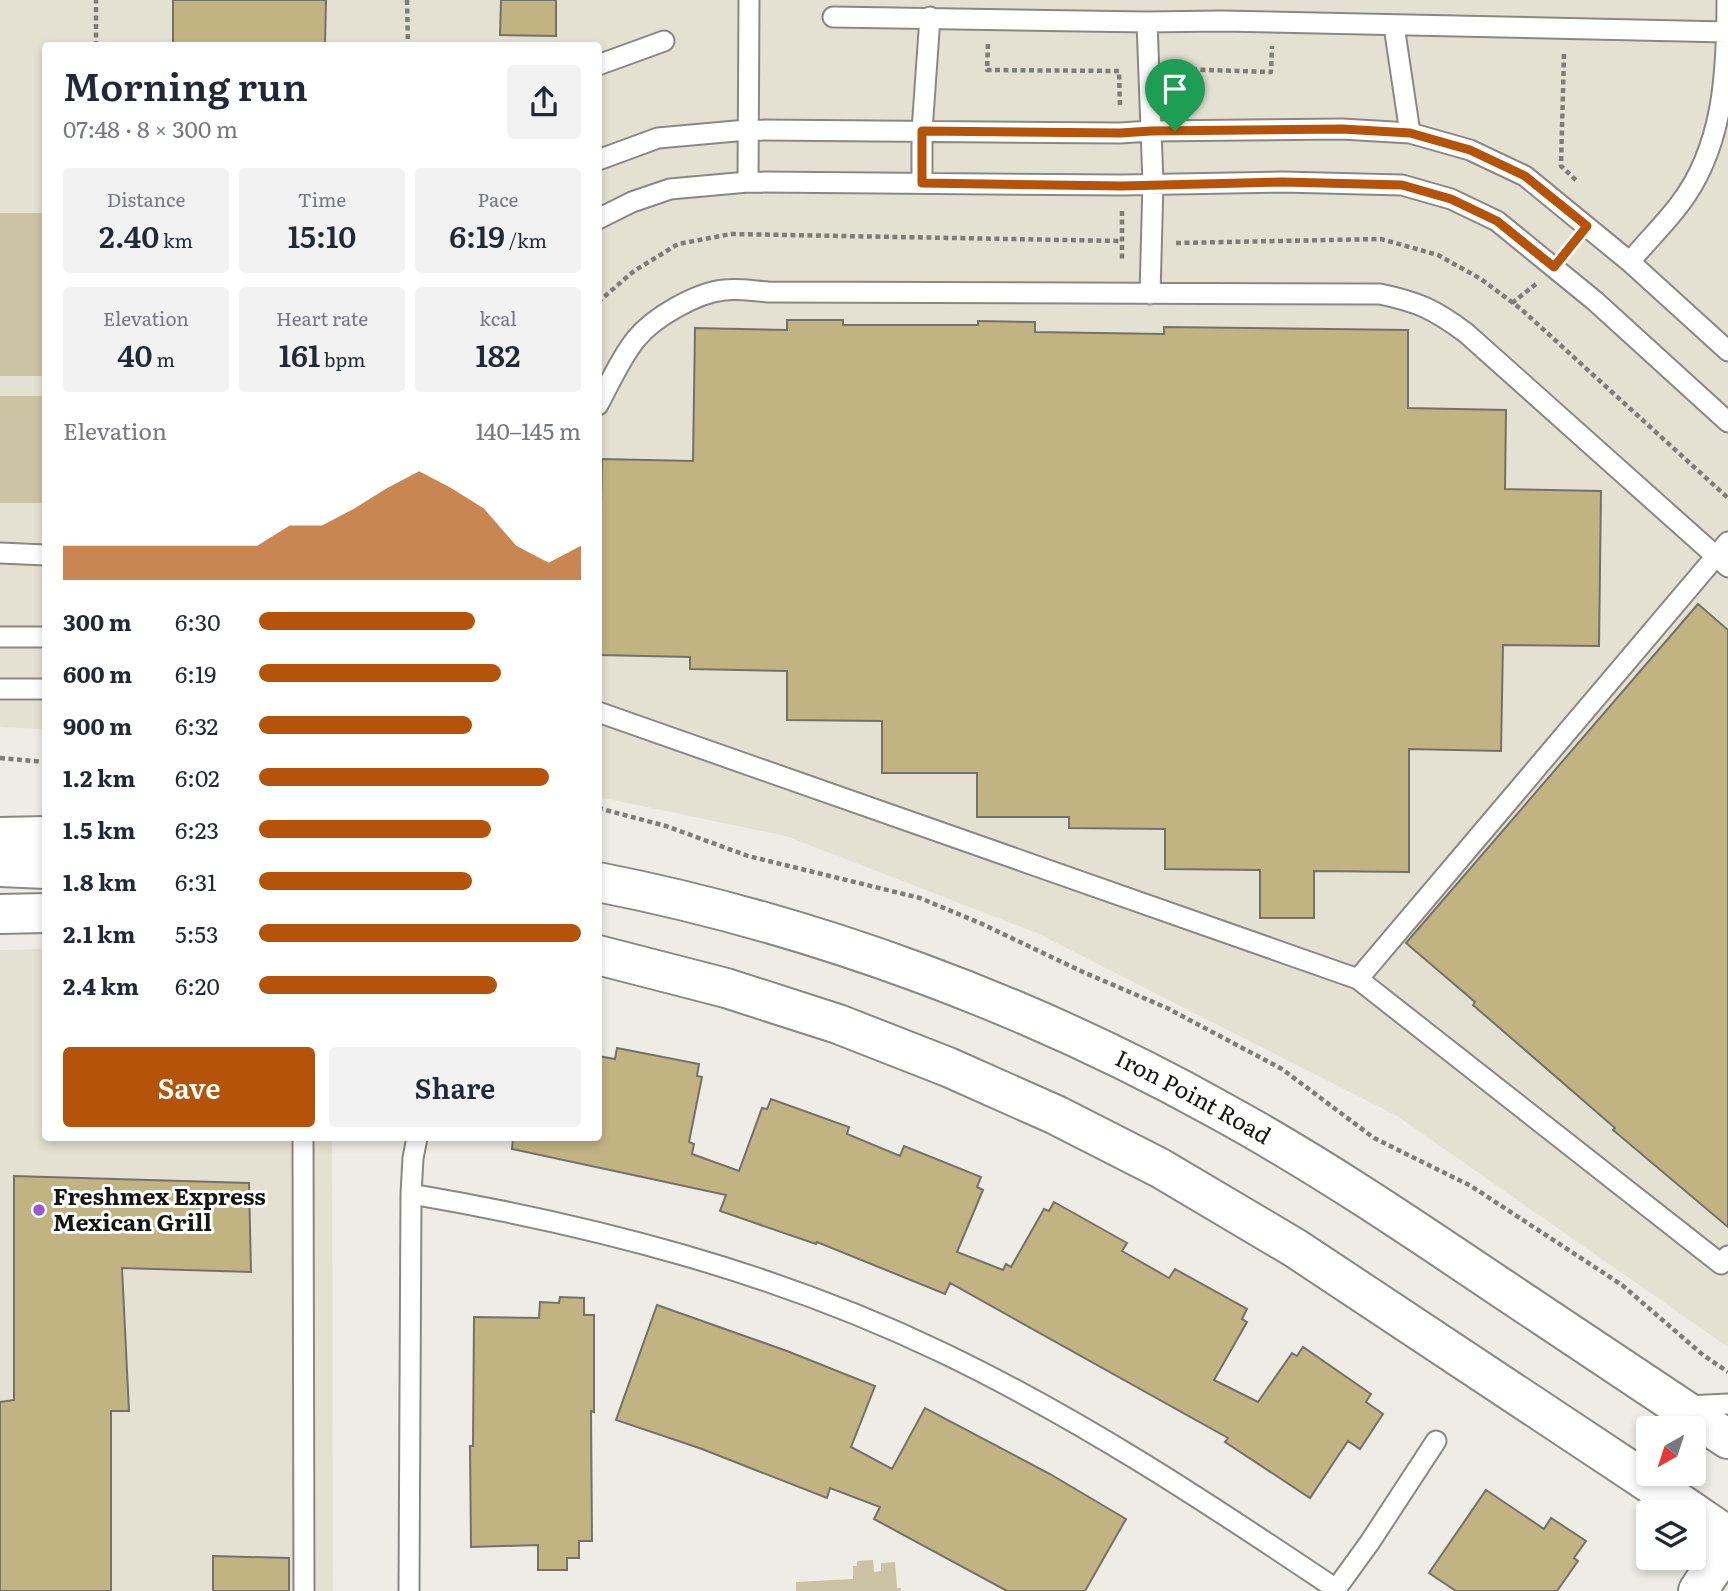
<!DOCTYPE html>
<meta charset="utf-8">
<style>
:root{--surface:#fff;--page:#f2f2f3;--text:#1f2937;--muted:#747a83;--accent:#b45309}
body{margin:0;font-family:Literata,serif;background:var(--page);color:var(--text);height:100vh;display:flex;flex-direction:column;font-size:26px;white-space:nowrap}
*{box-sizing:border-box;margin:0}
p{font-size:23px;color:var(--muted)}
.icon{flex:none;width:38px;height:38px;fill:none;stroke:currentColor;stroke-width:2;stroke-linecap:round;stroke-linejoin:round}
.map{position:relative;flex:1;overflow:hidden}
.sheet{position:absolute;left:42px;top:42px;width:560px;height:1099px;display:flex;flex-direction:column;background:var(--surface);border-radius:7px;box-shadow:0 4px 10px #0003}
.sheet>*{flex:none}
.needle{width:46px;rotate:219deg}
.controls{position:absolute;left:1636px;top:1416px;display:grid;gap:14px}
.controls a{display:grid;place-items:center;width:70px;height:70px;border-radius:7px;background:var(--surface);box-shadow:0 4px 10px #0003;font-size:35px}
.pin{position:absolute;display:grid;place-items:center;width:60px;height:60px;color:#fff;margin:-72px -30px;border-radius:50% 50% 50% 0;rotate:-45deg;box-shadow:0 0 7px #0007}
.pin .icon{rotate:45deg}
.round{display:grid;place-items:center;flex:none;width:74px;height:74px;border-radius:7px;background:var(--page)}
.overview{display:flex;align-items:center;justify-content:space-between;height:119px;padding:0 21px}
h1{font-size:38px;font-weight:600;line-height:52px}
.figures{display:grid;grid-template-columns:repeat(3,1fr);gap:10px;height:119px;padding:7px 21px}
.figures div{display:grid;align-content:center;border-radius:7px;background:var(--page);text-align:center}
.figures b{font-size:30px;font-weight:600}
.figures small{font-size:19px;font-weight:400}
.figures p{font-size:19px}
.chart{height:196px;padding:14px 21px}
.chart p{display:flex;justify-content:space-between}
.chart svg{width:100%;height:126px;margin-top:7px;fill:var(--accent);opacity:.7}
.primary-button{display:flex;gap:14px;margin-top:auto;padding:14px 21px}
.primary-button a{flex:1;height:80px;border-radius:7px;background:var(--accent);color:#fff;font-size:28px;font-weight:600;line-height:80px;text-align:center}
.primary-button a+a{background:var(--page);color:var(--text)}
ul{padding:0 21px;list-style:none;font-size:23px}
li{display:grid;grid-template-columns:112px 84px 1fr;align-items:center;height:52px}
li i{height:18px;border-radius:9px;background:var(--accent)}
.map>svg:first-child{display:block}
.built{fill:#e4e1d2}
.pitch{fill:#ccc3a4}
.building{fill:#c1b382;stroke:#73716b;stroke-width:2}
.lines{fill:none;stroke-linecap:round;stroke-linejoin:round}
.service-casing{stroke:#8a8882;stroke-width:23}
.tertiary-casing{stroke:#8a8882;stroke-width:42}
.secondary-casing{stroke:#8a8882;stroke-width:42}
.path{stroke:#7e7d78;stroke-width:4.5;stroke-dasharray:5 3.5;stroke-linecap:butt}
.service{stroke:#fff;stroke-width:19}
.tertiary{stroke:#fff;stroke-width:38}
.secondary{stroke:#fff;stroke-width:38}
.route-casing{stroke:#fff;stroke-width:14}
.route{stroke:#b45309;stroke-width:9}
.poi-dot{fill:#9659d0;stroke:#fff;stroke-width:2.5}
.labels{text-anchor:middle;stroke-width:6;stroke-linejoin:round;paint-order:stroke}
.street-label{font-size:23px;fill:#141411;stroke:#fff}
.poi-label{font-size:23px;font-weight:bold;fill:#141411;stroke:#fff;text-anchor:start}
</style>
<div class="map">
<svg width="1728" height="1591" viewBox="0 0 1728 1591">
<rect width="100%" height="100%" fill="#eeece4"/>
<path class="built" d="M 0,0 L 1728,0 L 1728,1347 L 1397,1116 L 1037,933 L 786,836 L 599,797 L 598,46 L 46,46 L 45,729 L 0,727 Z
M 45,949 L 46,1138 L 332,1138 L 333,1591 L 0,1591 L 0,950 Z"/>
<path class="pitch" d="M 0,213 L 45,213 L 45,376 L 0,376 Z
M 0,396 L 45,396 L 45,503 L 0,503 Z
M 873,1560 L 874,1572 L 881,1571 L 881,1563 L 895,1562 L 897,1588 L 901,1588 L 901,1591 L 796,1591 L 796,1582 L 853,1579 L 853,1566 L 857,1566 L 857,1561 Z"/>
<path class="building" d="M 173,0 L 326,0 L 325,46 L 173,46 Z
M 501,0 L 556,0 L 556,36 L 500,35 Z
M 787,320 L 843,320 L 843,325 L 978,325 L 978,321 L 1035,322 L 1035,332 L 1164,334 L 1164,327 L 1408,330 L 1408,408 L 1506,410 L 1505,489 L 1601,491 L 1599,646 L 1503,645 L 1501,751 L 1409,749 L 1409,872 L 1314,871 L 1314,918 L 1260,918 L 1260,870 L 1165,869 L 1165,829 L 1069,828 L 1069,817 L 977,817 L 977,773 L 882,773 L 882,721 L 787,720 L 787,671 L 690,669 L 690,657 L 598,655 L 602,459 L 693,461 L 695,328 L 787,330 Z
M 1698,604 L 1728,630 L 1728,1227 L 1613,1130 L 1615,1128 L 1473,1005 L 1475,1002 L 1406,943 Z
M 617,1048 L 699,1064 L 697,1076 L 702,1077 L 689,1142 L 694,1144 L 692,1154 L 739,1171 L 762,1108 L 767,1109 L 771,1099 L 849,1127 L 847,1134 L 900,1156 L 904,1146 L 981,1177 L 977,1187 L 983,1190 L 957,1252 L 1003,1270 L 1006,1264 L 1011,1267 L 1044,1209 L 1049,1211 L 1054,1202 L 1127,1243 L 1122,1251 L 1169,1278 L 1175,1269 L 1247,1309 L 1242,1319 L 1247,1322 L 1214,1380 L 1258,1402 L 1292,1353 L 1297,1356 L 1303,1347 L 1371,1394 L 1366,1402 L 1383,1414 L 1360,1449 L 1348,1441 L 1310,1498 L 1225,1442 L 1228,1438 L 950,1283 L 945,1294 L 817,1242 L 816,1244 L 720,1211 L 726,1195 L 512,1149 L 513,1138 L 598,1138 L 598,1056 L 615,1059 Z
M 14,1176 L 249,1183 L 251,1272 L 122,1268 L 129,1411 L 111,1411 L 111,1591 L 0,1591 L 0,1402 L 14,1400 Z
M 560,1297 L 584,1298 L 584,1315 L 594,1315 L 594,1412 L 591,1411 L 592,1541 L 579,1541 L 579,1558 L 567,1558 L 567,1570 L 538,1570 L 538,1545 L 471,1547 L 470,1446 L 473,1446 L 474,1317 L 539,1318 L 540,1302 L 559,1303 Z
M 657,1305 L 787,1351 L 875,1386 L 851,1447 L 892,1469 L 925,1408 L 1050,1474 L 1126,1519 L 1085,1591 L 1007,1591 L 874,1519 L 880,1507 L 830,1488 L 827,1498 L 702,1449 L 616,1420 Z
M 1486,1490 L 1544,1529 L 1551,1518 L 1586,1541 L 1574,1558 L 1578,1561 L 1557,1591 L 1456,1591 L 1429,1573 Z
M 213,1556 L 289,1558 L 289,1591 L 213,1591 Z"/>
<g class="lines">
<g class="service-casing">
<path id="service" d="M 833,17 L 1147,22 L 1222,21 L 1727,32
M 1147,22 L 1153,183 L 1150,294
M 1394,26 L 1410,133
M 598,65 L 664,41
M 598,160 L 658,138 L 747,130 L 1120,133 L 1151,131 L 1342,129 L 1410,133 L 1470,150 L 1525,176 L 1630,262 L 1728,351
M 748,182 L 749,0
M 922,183 L 922,131 L 930,17
M 598,219 L 632,202 L 670,189 L 748,182 L 1122,185 L 1283,182 L 1402,185 L 1451,199 L 1497,221 L 1595,301 L 1728,422
M 1630,262 C 1645,243 1664,225 1679,205 C 1724,147 1727,71 1727,0
M 598,405 C 610,383 620,359 636,339 C 654,317 696,293 724,290 C 738,288 754,291 768,292 L 1380,294 C 1418,302 1434,309 1466,333 L 1728,567
M 0,553 L 46,555
M 0,637 L 46,637
M 0,689 L 46,689
M 598,712 L 1358,979 L 1721,1264 L 1728,1256
M 1358,979 L 1728,542
M 303,1138 L 304,1591
M 411,1194 L 413,1158 L 417,1138
M 1687,1406 L 1728,1404
M 1336,1589 L 1370,1542 L 1436,1441
M 409,1591 L 411,1194 C 593,1225 774,1272 941,1352 C 1081,1419 1208,1503 1336,1589 L 1334,1591"/>
</g>
<g class="tertiary-casing">
<path id="tertiary" d="M 1698,1591 L 1728,1545"/>
</g>
<g class="secondary-casing">
<g id="secondary">
<path d="M 0,837 L 46,836"/>
<path d="M 0,867 L 46,869"/>
<path id="s1" d="M 598,882 C 812,924 1029,1004 1219,1110 C 1316,1163 1408,1225 1500,1287 C 1576,1338 1652,1388 1728,1439"/>
<path d="M 0,914 L 46,913"/>
<path d="M 598,955 L 726,988 L 838,1024 L 948,1067 L 1056,1115 L 1160,1168 L 1295,1248 L 1693,1512"/>
<path d="M 1694,1513 L 1728,1536"/>
</g>
</g>
<path class="path" d="M 407,0 L 408,46
M 988,44 L 987,70 L 1119,71 L 1120,107
M 96,46 L 96,0
M 1564,54 L 1561,166 L 1578,182
M 1175,69 L 1271,72 L 1272,46
M 1122,211 L 1122,261
M 1176,243 L 1381,239 L 1438,255 L 1481,279 L 1521,309 L 1728,498
M 598,302 L 634,271 L 678,244 L 731,234 L 1121,241
M 1512,303 L 1536,284
M 0,758 L 46,762
M 598,808 L 666,826 L 748,856 L 920,898 L 980,923 L 1083,972 L 1167,1008 L 1282,1069 L 1374,1138 L 1471,1186 L 1622,1285 L 1703,1355 L 1728,1372"/>
<use href="#service" class="service"/>
<use href="#tertiary" class="tertiary"/>
<use href="#secondary" class="secondary"/>
</g>
<g class="lines">
<g class="route-casing">
<path id="route" d="M 1342,129 L 1410,133 L 1470,150 L 1525,176 L 1587,226 L 1554,267 L 1497,221 L 1451,199 L 1402,185 L 1283,182 L 1122,186 L 922,183 L 922,131 L 1120,133 L 1151,131 Z"/>
</g>
<use href="#route" class="route"/>
</g>
<circle class="poi-dot" cx="39" cy="1210" r="7"/>
<g class="labels">
<g class="street-label">
<text dy="8" stroke="none"><textPath href="#s1" startOffset="635">Iron Point Road</textPath></text>
</g>
<g class="poi-label">
<text x="53" y="1205">Freshmex Express<tspan x="53" dy="26">Mexican Grill</tspan></text>
</g>
</g>
</svg>
<div class="controls">
<a><svg class="needle" viewBox="-14 -14 28 28"><path d="M0-13l5 13h-10z" fill="#e53935"/><path d="M0 13l5-13h-10z" fill="#747a83"/></svg></a>
<a><svg class="icon" aria-label="layers" viewBox="0 0 24 24"><path d="M12 4l9 5-9 5-9-5zM3 14l9 5 9-5"/></svg></a>
</div>
<div class="pin" style="left:1175px;top:131px;background:#1e9e55"><svg class="icon" aria-label="arrive" viewBox="0 0 24 24"><path d="M6 21V4h12l-3 4 3 4H6"/></svg></div>
<section class="sheet">
<div class="overview"><div><h1>Morning run</h1><p>07:48 · 8 × 300 m</p></div><a class="round"><svg class="icon" aria-label="share" viewBox="0 0 24 24"><path d="M12 15V3M7 8l5-5 5 5M5 13v7h14v-7"/></svg></a></div>
<div class="figures">
<div><p>Distance</p><b>2.40<small> km</small></b></div>
<div><p>Time</p><b>15:10</b></div>
<div><p>Pace</p><b>6:19<small> /km</small></b></div>
</div>
<div class="figures">
<div><p>Elevation</p><b>40<small> m</small></b></div>
<div><p>Heart rate</p><b>161<small> bpm</small></b></div>
<div><p>kcal</p><b>182</b></div>
</div>
<div class="chart"><p><span>Elevation</span>140–145 m</p>
<svg viewBox="0 0 160 44" preserveAspectRatio="none"><path d="M0 44V32L10 32L20 32L30 32L40 32L50 32L60 32L70 25L80 25L90 19L100 12L110 6L120 12L130 19L140 32L150 38L160 32V44z"/></svg>
</div>
<ul>
<li><b>300 m</b>6:30<i style="width:67%"></i></li>
<li><b>600 m</b>6:19<i style="width:75%"></i></li>
<li><b>900 m</b>6:32<i style="width:66%"></i></li>
<li><b>1.2 km</b>6:02<i style="width:90%"></i></li>
<li><b>1.5 km</b>6:23<i style="width:72%"></i></li>
<li><b>1.8 km</b>6:31<i style="width:66%"></i></li>
<li><b>2.1 km</b>5:53<i style="width:100%"></i></li>
<li><b>2.4 km</b>6:20<i style="width:74%"></i></li>
</ul>
<div class="primary-button"><a>Save</a><a>Share</a></div>
</section>
</div>
